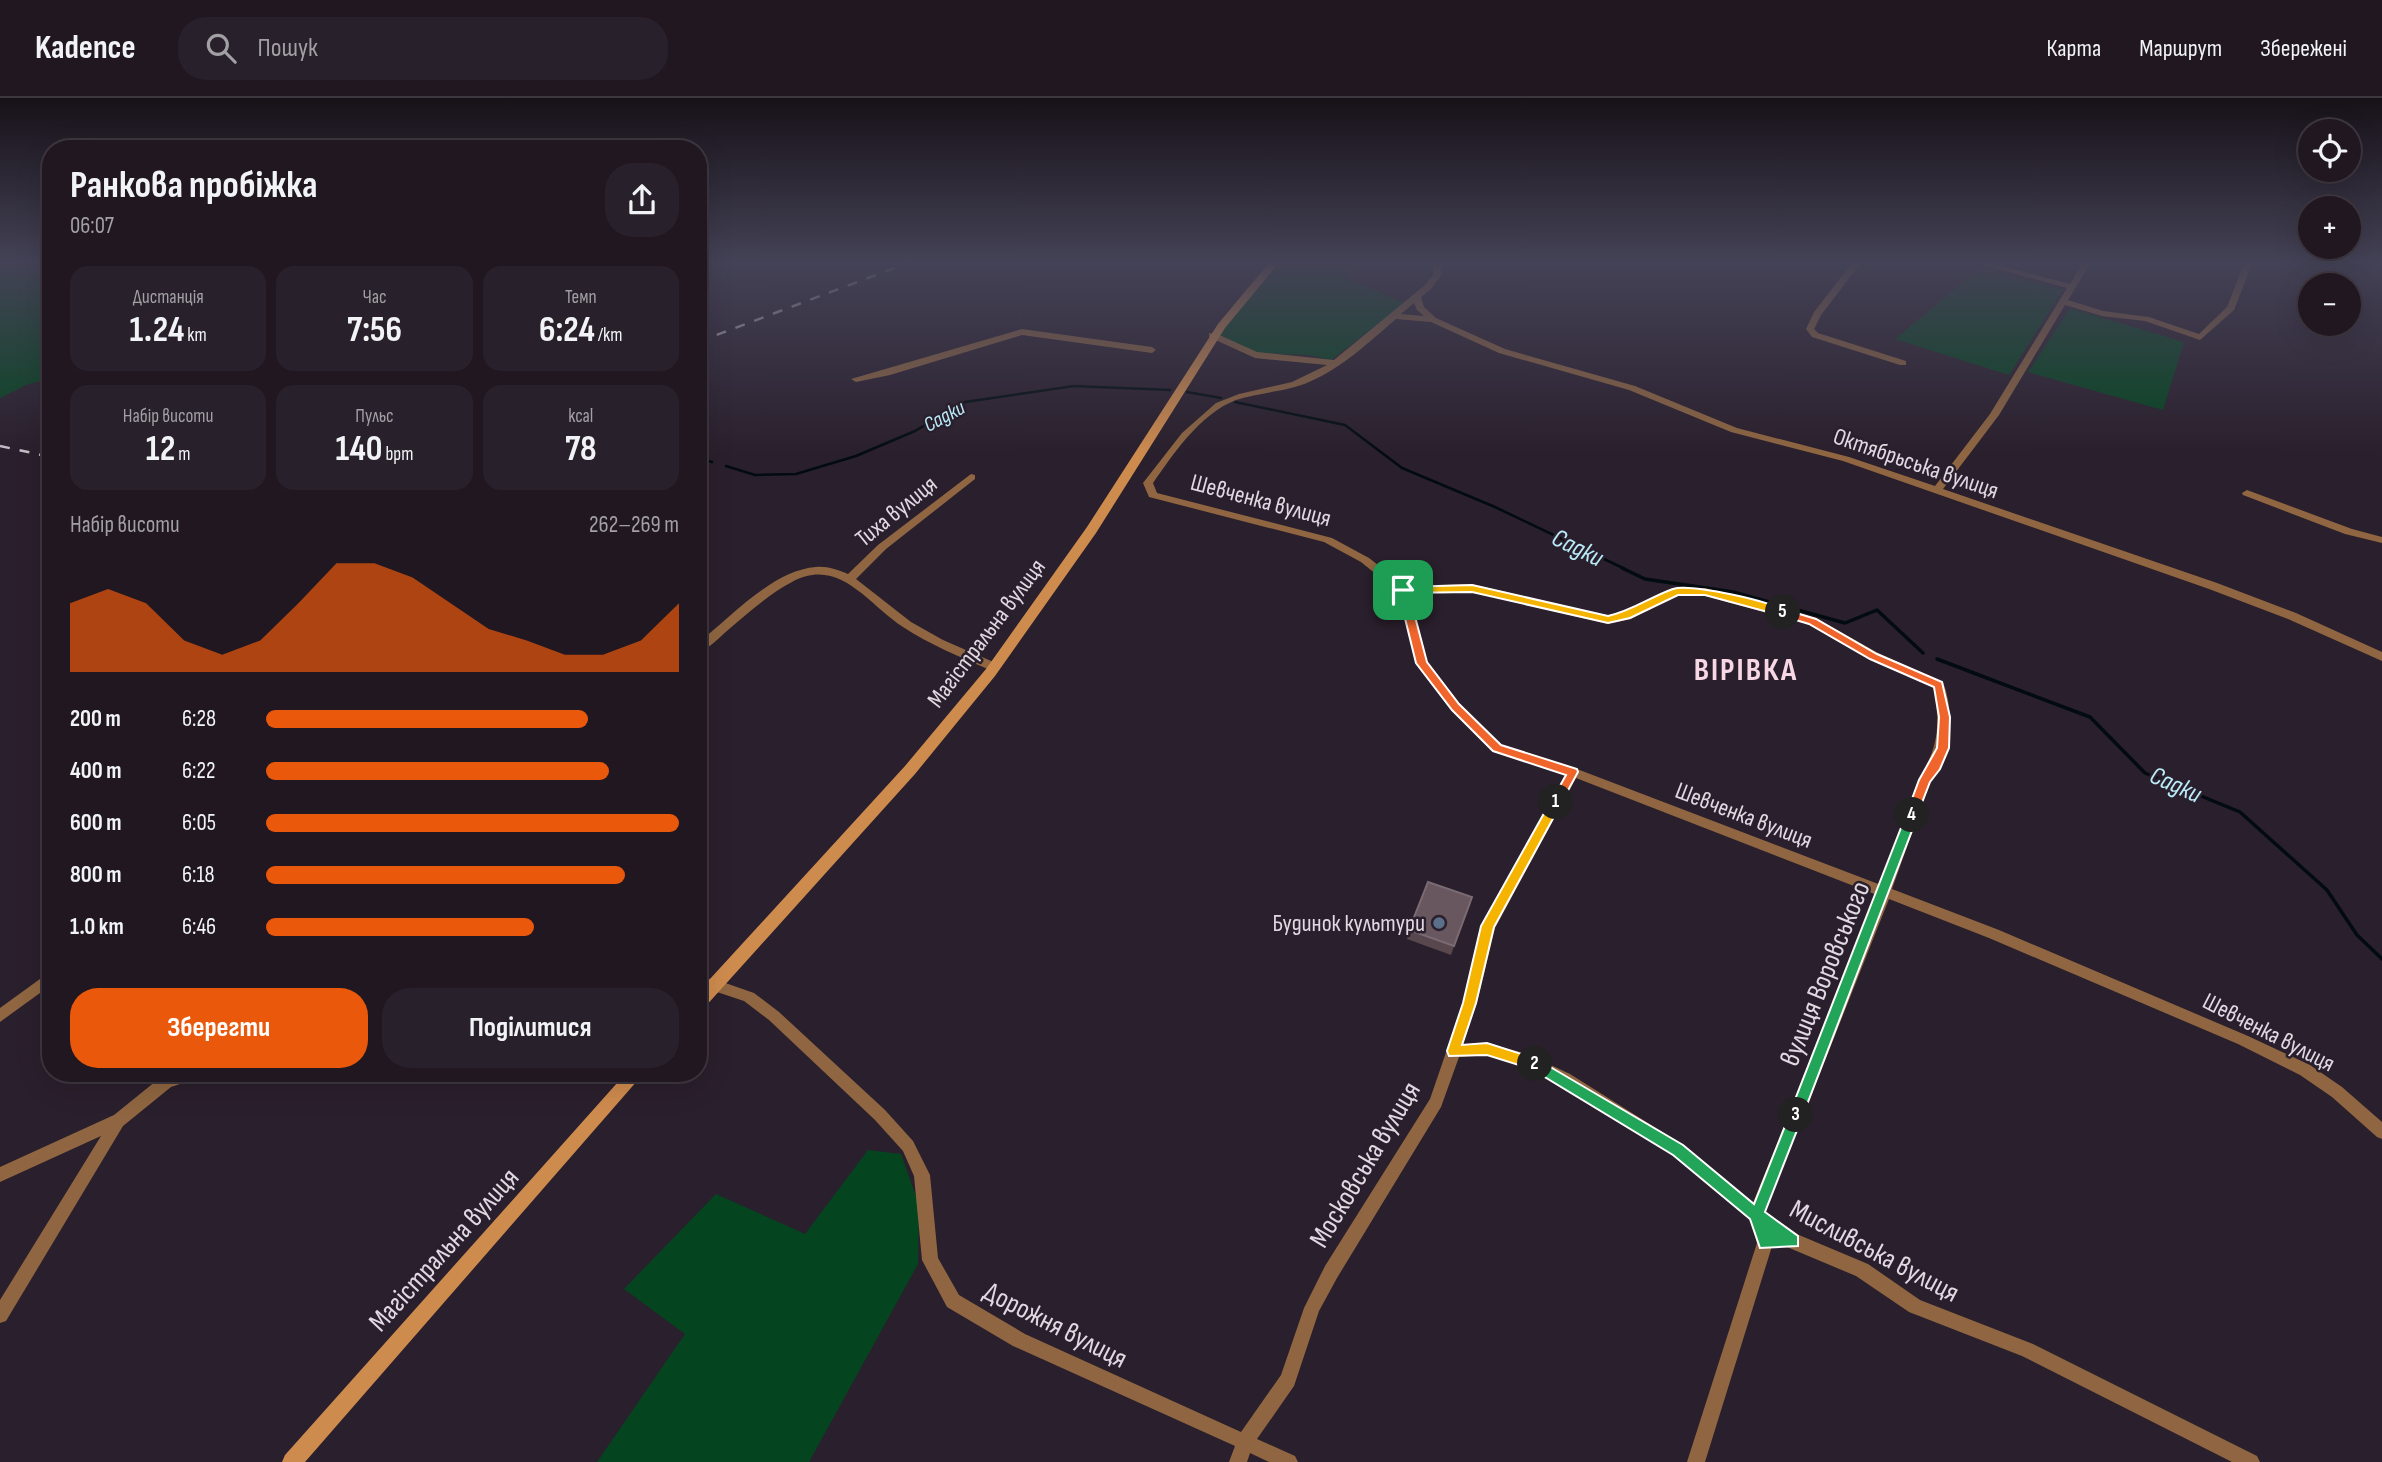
<!DOCTYPE html>
<html lang="uk">
<meta charset="utf-8">
<style>
:root{--surface:#201721;--page:#28202a;--text:#f1f3f6;--muted:#a29fa5;--line:#3d363f;--accent:#ea580c}
body{margin:0;font-family:"Sofia Sans Condensed",sans-serif;background:var(--page);color:var(--text);height:100vh;display:flex;flex-direction:column;font-size:26px;white-space:nowrap}
*{box-sizing:border-box;margin:0}
p{font-size:23px;color:var(--muted)}
.icon{flex:none;width:38px;height:38px;fill:none;stroke:currentColor;stroke-width:2;stroke-linecap:round;stroke-linejoin:round}
.map{position:relative;flex:1;overflow:hidden}
.side{position:absolute;left:42px;top:42px;width:665px;height:942px;display:flex;flex-direction:column;background:var(--surface);border-radius:28px;box-shadow:0 7px 28px #0002,0 0 0 2px var(--line)}
.side>*{flex:none}
.fabs{position:absolute;left:2298px;top:21px;display:grid;gap:14px}
.fabs a{display:grid;place-items:center;width:63px;height:63px;border-radius:50%;background:var(--surface);box-shadow:0 7px 28px #0002,0 0 0 2px var(--line);font-size:35px}
.pin{position:absolute;display:grid;place-items:center;width:60px;height:60px;color:#fff;margin:-30px;border-radius:14px;box-shadow:0 4px 10px #0006}
.km{position:absolute;width:35px;height:35px;margin:-18px;border-radius:50%;background:#222;color:#fff;font-size:19px;line-height:35px;text-align:center}
.round{display:grid;place-items:center;flex:none;width:74px;height:74px;border-radius:28px;background:var(--page)}
.headline{display:flex;align-items:center;justify-content:space-between;height:119px;padding:0 28px}
h1{font-size:38px;font-weight:700;line-height:52px}
.metrics{display:grid;grid-template-columns:repeat(3,1fr);gap:10px;height:119px;padding:7px 28px}
.metrics div{display:grid;align-content:center;border-radius:18px;background:var(--page);text-align:center}
.metrics b{font-size:35px;font-weight:700}
.metrics small{font-size:19px;font-weight:400}
.metrics p{font-size:19px}
.chart{height:196px;padding:14px 28px}
.chart p{display:flex;justify-content:space-between}
.chart svg{width:100%;height:126px;margin-top:7px;fill:var(--accent);opacity:.7}
.primary-button{display:flex;gap:14px;margin-top:auto;padding:14px 28px}
.primary-button a{flex:1;height:80px;border-radius:28px;background:var(--accent);color:#fff;font-size:28px;font-weight:700;line-height:80px;text-align:center}
.primary-button a+a{background:var(--page);color:var(--text)}
ul{padding:0 28px;list-style:none;font-size:23px}
li{display:grid;grid-template-columns:112px 84px 1fr;align-items:center;height:52px}
li i{height:18px;border-radius:9px;background:var(--accent)}
header{display:flex;align-items:center;gap:42px;box-sizing:border-box;height:98px;padding:0 35px;background:var(--surface);border-bottom:2px solid var(--line)}
header strong{font-size:33px}
nav{display:flex;gap:38px;margin-inline-start:auto;font-size:24px}
.search{width:490px;height:63px;background:var(--page);display:flex;align-items:center;gap:18px;box-sizing:border-box;padding:0 24px;border-radius:28px;color:var(--muted);font-size:26px}
.map>svg:first-child{display:block}
.green{fill:#04451f}
.lines{fill:none;stroke-linecap:round;stroke-linejoin:round}
.stream-far1{stroke:#020c10;stroke-width:2.5}
.stream{stroke:#020c10;stroke-width:3.5}
.street{fill:#8f6641;fill-rule:evenodd}
.secondary{fill:#ce8b4e;fill-rule:evenodd}
.rail{stroke:#c7bfc9;stroke-width:2.5;stroke-dasharray:10 10;stroke-linecap:butt}
.wall{fill:#59474e}
.shaded-wall{fill:#40303a}
.building{fill:#68575e;stroke:#7a6b73;stroke-width:2}
.split-1{fill:#f0652b;stroke:#fff;stroke-width:2}
.split-2{fill:#f5b400;stroke:#fff;stroke-width:2}
.split-3{fill:#22a559;stroke:#fff;stroke-width:2}
.split-4{fill:#22a559;stroke:#fff;stroke-width:2}
.split-5{fill:#f0652b;stroke:#fff;stroke-width:2}
.split-6{fill:#f5b400;stroke:#fff;stroke-width:2}
.service-dot{fill:#5c6f8a;stroke:#2a1f2c;stroke-width:2.5}
.labels{text-anchor:middle;stroke-width:5;stroke-linejoin:round;paint-order:stroke}
.far-water-label{font-size:21px;font-style:italic;fill:#baebf9;stroke:#2a1f2c}
.street-label{font-size:24px;fill:#e0d9e2;stroke:#2a1f2c}
.poi-label{font-size:24px;fill:#e0d9e2;stroke:#2a1f2c;text-anchor:end}
.water-label{font-size:26px;font-style:italic;fill:#baebf9;stroke:#2a1f2c}
.near-street-label{font-size:28px;fill:#e0d9e2;stroke:#2a1f2c}
.district-label{font-size:32px;font-weight:bold;letter-spacing:2px;fill:#f8d7e5;stroke:#2a1f2c}
</style>
<header>
<strong>Kadence</strong>
<div class="search"><svg class="icon" aria-label="search" viewBox="0 0 24 24"><circle cx="10" cy="10" r="6"/><path d="M15 15l6 6"/></svg>Пошук</div>
<nav><a>Карта</a><a>Маршрут</a><a>Збережені</a></nav>
</header>
<div class="map">
<svg width="2382" height="1364" viewBox="0 0 2382 1364">
<rect width="100%" height="100%" fill="#2a1f2c"/>
<path class="green" d="M 0,166 L 51,166 L 51,280 L 26,287 L 0,300 Z
M 1282,166 L 1363,166 L 1345,180 L 1405,205 L 1331,262 L 1308,257 L 1258,255 L 1219,237 L 1250,198 Z
M 1980,170 L 2063,192 L 2009,277 L 1895,241 Z
M 2070,210 L 2184,244 L 2163,312 L 2028,274 Z
M 868,1052 L 901,1056 L 919,1107 L 918,1166 L 809,1364 L 597,1364 L 685,1236 L 624,1191 L 716,1096 L 805,1136 Z"/>
<g class="lines">
<path class="stream-far1" d="M 1187,294 L 1221,300
M 1235,304 L 1345,327 L 1402,370 L 1495,409 L 1625,471
M 698,360 L 712,364
M 726,368 L 755,377 L 796,376 L 856,358 L 915,333 L 965,304 L 1074,288 L 1170,292"/>
<path class="stream" d="M 1622,470 L 1645,481 L 1733,494 L 1845,525 L 1877,512 L 1923,555
M 1937,561 L 2090,619 L 2145,675 L 2240,714 L 2327,792 L 2357,837 L 2382,861"/>
<path class="street" d="M 1433,166 L 1441,166 L 1442,176 L 1431,191 L 1421,199 L 1424,209 L 1436,220 L 1505,251 L 1635,288 L 1737,330 L 1849,359 L 1935,388 L 1990,316 L 2067,190 L 1980,166 L 1995,166 L 2070,186 L 2082,166 L 2090,166 L 2068,202 L 2103,213 L 2149,219 L 2199,236 L 2227,209 L 2244,166 L 2252,166 L 2234,212 L 2200,242 L 2145,223 L 2102,218 L 2065,207 L 1999,317 L 1943,391 L 2217,485 L 2296,515 L 2382,554 L 2382,563 L 2288,521 L 2209,491 L 1843,363 L 1731,334 L 1629,292 L 1499,255 L 1431,224 L 1396,221 C 1369,244 1342,270 1309,284 C 1286,294 1260,294 1236,302 C 1200,316 1174,355 1153,385 L 1157,395 L 1332,440 L 1369,460 L 1405,488 L 1472,486 L 1608,518 L 1624,515 L 1672,490 L 1705,490 L 1816,520 L 1878,555 L 1943,584 C 1956,617 1949,656 1930,684 L 1892,791 L 1999,832 L 2248,938 L 2310,967 L 2342,989 L 2382,1024 L 2382,1041 L 2377,1039 L 2332,999 L 2300,977 L 2238,946 L 1989,840 L 1889,801 L 1765,1114 L 1799,1137 L 1868,1166 L 1920,1202 L 2033,1246 L 2257,1358 L 2260,1364 L 2232,1364 L 2022,1258 L 1909,1214 L 1856,1178 L 1787,1149 L 1770,1136 L 1773,1145 L 1705,1364 L 1687,1364 L 1757,1145 L 1750,1122 L 1673,1057 L 1560,986 L 1524,968 L 1487,957 L 1459,959 L 1441,1009 L 1337,1180 L 1319,1213 L 1294,1288 L 1257,1341 L 1295,1358 L 1298,1364 L 1269,1364 L 1250,1355 L 1247,1364 L 1229,1364 L 1235,1348 L 1013,1248 L 947,1209 L 922,1162 L 914,1078 L 903,1053 L 875,1022 L 769,922 L 744,903 L 714,893 L 698,893 L 698,881 L 714,881 L 754,895 L 779,914 L 885,1012 L 913,1043 L 930,1077 L 938,1160 L 959,1197 L 1025,1236 L 1241,1334 L 1281,1277 L 1304,1210 L 1325,1168 L 1430,1001 L 1463,905 L 1481,829 L 1566,676 L 1493,653 L 1452,612 L 1416,565 L 1398,494 L 1361,464 L 1324,444 L 1149,399 L 1143,385 L 1182,335 L 1216,305 L 1239,296 L 1292,284 L 1327,267 L 1255,260 L 1209,239 L 1209,235 L 1215,235 L 1257,254 L 1334,262 L 1425,187 L 1434,176 ZM 1414,205 L 1417,212 L 1424,218 L 1401,216 ZM 1472,494 L 1608,526 L 1631,521 L 1678,497 L 1705,498 L 1808,526 L 1870,561 L 1934,589 C 1940,630 1939,647 1918,683 L 1881,787 L 1577,671 L 1501,647 L 1460,606 L 1427,564 L 1409,495 ZM 1576,680 L 1877,797 L 1753,1105 L 1683,1047 L 1570,976 L 1527,956 L 1487,945 L 1463,946 L 1477,905 L 1495,830 Z
M 1851,166 L 1860,166 L 1821,217 L 1814,231 L 1818,235 L 1906,263 L 1906,267 L 1900,267 L 1812,239 L 1806,231 L 1814,214 Z
M 1022,231 L 1152,249 L 1156,252 L 1152,255 L 1022,237 L 890,277 L 856,284 L 851,281 Z
M 971,376 L 975,377 L 975,381 L 886,451 L 856,481 L 911,524 L 943,542 L 998,566 L 1000,569 L 998,572 L 990,572 C 961,559 930,547 903,529 C 868,507 840,458 792,484 C 769,496 748,515 728,532 C 719,540 709,550 698,555 L 698,545 C 731,519 773,472 816,469 C 827,468 838,472 848,476 L 878,447 Z
M 2247,392 L 2352,431 L 2382,439 L 2382,445 L 2345,436 L 2243,397 L 2242,395 Z
M 51,873 L 51,887 L 0,924 L 0,910 Z
M 174,975 L 200,975 L 198,980 L 171,989 L 123,1028 L 6,1223 L 0,1225 L 0,1202 L 101,1038 L 0,1084 L 0,1069 L 114,1017 L 161,979 Z"/>
<path class="secondary" d="M 1268,166 L 1278,166 L 1225,230 L 1096,435 L 995,578 L 915,676 L 704,910 L 698,912 L 698,894 L 905,668 L 986,571 L 1087,429 L 1218,226 Z
M 626,975 L 644,975 L 305,1364 L 282,1364 L 285,1357 Z"/>
<path class="rail" d="M 698,244 L 905,166
M 0,348 L 51,359"/>
</g>
<path class="wall" d="M 1472,799 L 1451,857 L 1407,841 L 1409,832 Z"/>
<path class="shaded-wall" d="M 1472,799 L 1470,808 L 1451,857 L 1454,848 Z"/>
<path class="building" d="M 1428,784 L 1472,799 L 1454,848 L 1409,832 Z"/>
<linearGradient id="sky" x2="0" y2="1"><stop stop-color="#171118"/><stop offset="0.46" stop-color="#444256"/><stop offset="1" stop-color="#444256" stop-opacity="0"/></linearGradient>
<rect width="2382" height="357" fill="url(#sky)"/>
<path class="split-1" d="M 1403,489 L 1408,492 L 1427,564 L 1459,606 L 1501,647 L 1577,671 L 1578,674 L 1560,707 L 1556,708 L 1551,704 L 1566,677 L 1493,653 L 1452,612 L 1416,565 L 1398,492 Z"/>
<path class="split-2" d="M 1556,699 L 1562,704 L 1494,829 L 1476,905 L 1462,947 L 1487,945 L 1540,962 L 1542,966 L 1535,972 L 1487,957 L 1449,958 L 1447,953 L 1463,905 L 1481,828 L 1552,701 Z"/>
<path class="split-3" d="M 1535,960 L 1683,1047 L 1754,1106 L 1791,1013 L 1801,1013 L 1803,1017 L 1765,1114 L 1798,1138 L 1798,1148 L 1760,1150 L 1750,1121 L 1673,1057 L 1530,970 L 1528,966 Z"/>
<path class="split-4" d="M 1912,712 L 1918,717 L 1803,1017 L 1796,1024 L 1789,1017 L 1906,717 Z"/>
<path class="split-5" d="M 1783,511 L 1816,521 L 1877,556 L 1942,584 L 1950,619 L 1949,650 L 1940,671 L 1930,684 L 1916,720 L 1908,720 L 1906,717 L 1919,682 L 1937,650 L 1939,619 L 1934,589 L 1870,561 L 1809,526 L 1779,517 L 1778,514 Z"/>
<path class="split-6" d="M 1472,487 L 1608,518 C 1632,513 1650,499 1673,491 C 1690,485 1775,504 1788,514 L 1783,518 L 1705,497 L 1678,497 L 1630,520 L 1608,525 L 1472,494 L 1403,495 L 1398,492 L 1403,489 Z"/>
<circle class="service-dot" cx="1439" cy="825" r="7"/>
<g class="labels">
<g class="far-water-label">
<text transform="translate(944 318) rotate(-28)" y="7">Садки</text>
</g>
<g class="street-label">
<text transform="translate(1916 365) rotate(19)" y="8">Октябрьська вулиця</text>
<text transform="translate(1261 402) rotate(15)" y="8">Шевченка вулиця</text>
<text transform="translate(896 413) rotate(-39)" y="8">Тиха вулиця</text>
<text transform="translate(986 535) rotate(-53)" y="8">Магістральна вулиця</text>
<text transform="translate(1744 717) rotate(21)" y="8">Шевченка вулиця</text>
<text transform="translate(2269 934) rotate(27)" y="8">Шевченка вулиця</text>
</g>
<g class="poi-label">
<text x="1425" y="833">Будинок культури</text>
</g>
<g class="water-label">
<text transform="translate(1578 449) rotate(26)" y="9">Садки</text>
<text transform="translate(2176 686) rotate(24)" y="9">Садки</text>
</g>
<g class="near-street-label">
<text transform="translate(1824 875) rotate(-68)" y="10">вулиця Воровського</text>
<text transform="translate(1364 1066) rotate(-59)" y="10">Московська вулиця</text>
<text transform="translate(443 1151) rotate(-48)" y="10">Магістральна вулиця</text>
<text transform="translate(1875 1152) rotate(28)" y="10">Мисливська вулиця</text>
<text transform="translate(1056 1226) rotate(27)" y="10">Дорожня вулиця</text>
</g>
<g class="district-label">
<text x="1746" y="582">ВІРІВКА</text>
</g>
</g>
</svg>
<div class="fabs">
<a><svg class="icon" aria-label="locate" viewBox="0 0 24 24"><circle cx="12" cy="12" r="6"/><path d="M12 2v4M12 18v4M2 12h4M18 12h4"/></svg></a>
<a>+</a>
<a>−</a>
</div>
<div class="pin" style="left:1403px;top:492px;background:#1e9e55"><svg class="icon" aria-label="arrive" viewBox="0 0 24 24"><path d="M6 21V4h12l-3 4 3 4H6"/></svg></div>
<b class="km" style="left:1556px;top:704px">1</b>
<b class="km" style="left:1535px;top:966px">2</b>
<b class="km" style="left:1796px;top:1017px">3</b>
<b class="km" style="left:1912px;top:717px">4</b>
<b class="km" style="left:1783px;top:514px">5</b>
<section class="side">
<div class="headline"><div><h1>Ранкова пробіжка</h1><p>06:07</p></div><a class="round"><svg class="icon" aria-label="share" viewBox="0 0 24 24"><path d="M12 15V3M7 8l5-5 5 5M5 13v7h14v-7"/></svg></a></div>
<div class="metrics">
<div><p>Дистанція</p><b>1.24<small> km</small></b></div>
<div><p>Час</p><b>7:56</b></div>
<div><p>Темп</p><b>6:24<small> /km</small></b></div>
</div>
<div class="metrics">
<div><p>Набір висоти</p><b>12<small> m</small></b></div>
<div><p>Пульс</p><b>140<small> bpm</small></b></div>
<div><p>kcal</p><b>78</b></div>
</div>
<div class="chart"><p><span>Набір висоти</span>262–269 m</p>
<svg viewBox="0 0 160 44" preserveAspectRatio="none"><path d="M0 44V20L10 15L20 20L30 33L40 38L50 33L60 20L70 6L80 6L90 11L100 20L110 29L120 33L130 38L140 38L150 33L160 20V44z"/></svg>
</div>
<ul>
<li><b>200 m</b>6:28<i style="width:78%"></i></li>
<li><b>400 m</b>6:22<i style="width:83%"></i></li>
<li><b>600 m</b>6:05<i style="width:100%"></i></li>
<li><b>800 m</b>6:18<i style="width:87%"></i></li>
<li><b>1.0 km</b>6:46<i style="width:65%"></i></li>
</ul>
<div class="primary-button"><a>Зберегти</a><a>Поділитися</a></div>
</section>
</div>
